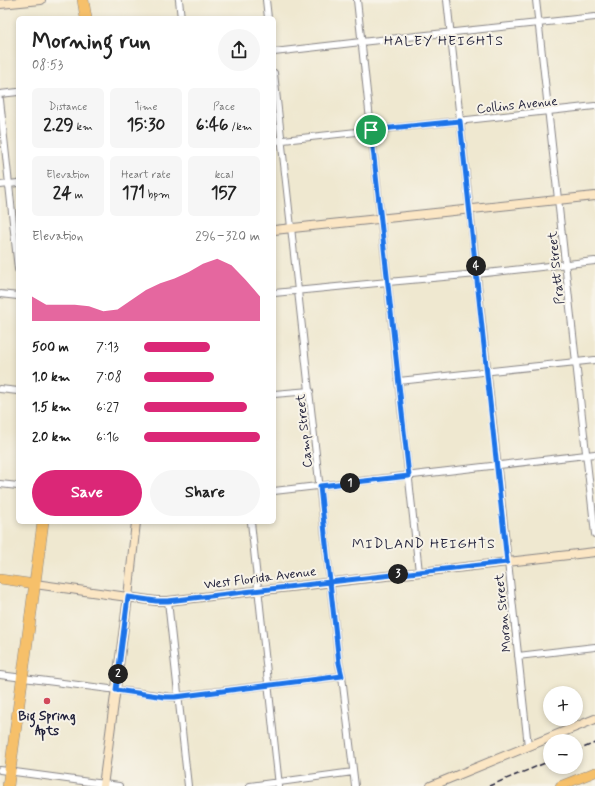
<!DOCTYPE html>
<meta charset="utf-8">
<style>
:root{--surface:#fff;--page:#f6f6f6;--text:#222;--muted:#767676;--accent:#db2777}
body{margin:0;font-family:Mynerve,sans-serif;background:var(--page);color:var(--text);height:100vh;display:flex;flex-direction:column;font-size:15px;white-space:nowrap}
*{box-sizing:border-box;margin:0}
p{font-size:13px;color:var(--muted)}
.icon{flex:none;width:22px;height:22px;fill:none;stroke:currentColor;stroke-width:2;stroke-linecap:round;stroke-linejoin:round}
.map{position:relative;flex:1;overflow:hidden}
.details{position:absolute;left:16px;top:16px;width:260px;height:508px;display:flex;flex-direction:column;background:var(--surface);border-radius:6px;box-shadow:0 2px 6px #0003}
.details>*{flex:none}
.fabs{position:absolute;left:543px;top:686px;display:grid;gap:8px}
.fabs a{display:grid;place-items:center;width:40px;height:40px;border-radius:50%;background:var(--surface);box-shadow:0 2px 6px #0003;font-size:20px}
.pin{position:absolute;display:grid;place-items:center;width:34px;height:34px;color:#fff;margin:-17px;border:2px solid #fff;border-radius:50%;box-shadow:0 1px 4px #0007}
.km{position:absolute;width:20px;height:20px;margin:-10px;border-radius:50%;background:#222;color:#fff;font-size:11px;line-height:20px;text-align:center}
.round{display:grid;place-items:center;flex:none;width:42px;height:42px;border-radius:21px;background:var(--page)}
.summary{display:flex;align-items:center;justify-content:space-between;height:68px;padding:0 16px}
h1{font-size:22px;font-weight:800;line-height:30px}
.stats{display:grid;grid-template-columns:repeat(3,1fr);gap:6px;height:68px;padding:4px 16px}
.stats div{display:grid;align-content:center;border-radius:6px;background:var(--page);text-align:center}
.stats b{font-size:17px;font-weight:800}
.stats small{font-size:11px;font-weight:400}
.stats p{font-size:11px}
.chart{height:112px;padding:8px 16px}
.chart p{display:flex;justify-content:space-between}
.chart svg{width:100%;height:72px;margin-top:4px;fill:var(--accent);opacity:.7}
.cta{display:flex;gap:8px;margin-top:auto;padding:8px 16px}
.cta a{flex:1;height:46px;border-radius:24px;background:var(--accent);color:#fff;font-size:16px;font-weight:800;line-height:46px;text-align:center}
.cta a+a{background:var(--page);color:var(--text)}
ul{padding:0 16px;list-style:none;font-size:13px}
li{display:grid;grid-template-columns:64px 48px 1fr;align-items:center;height:30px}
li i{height:10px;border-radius:5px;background:var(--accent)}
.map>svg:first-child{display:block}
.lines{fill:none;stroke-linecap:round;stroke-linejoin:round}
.street-casing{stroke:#888586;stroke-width:8}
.secondary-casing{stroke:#888586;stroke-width:10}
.primary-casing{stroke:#888586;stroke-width:10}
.highway-casing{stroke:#888586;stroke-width:12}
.street{stroke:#fff;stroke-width:6}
.secondary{stroke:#fbe6c4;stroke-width:8}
.primary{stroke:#f6c06b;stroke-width:9}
.highway{stroke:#f6c06b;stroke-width:11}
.rail{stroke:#22223b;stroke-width:1.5;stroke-dasharray:6 3;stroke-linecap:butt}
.route-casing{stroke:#fff;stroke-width:8}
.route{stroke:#1a73e8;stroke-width:5}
.poi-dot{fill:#d1495b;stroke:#f7f3e8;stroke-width:1.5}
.labels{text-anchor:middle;stroke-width:4;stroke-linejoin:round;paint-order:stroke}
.street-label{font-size:13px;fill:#22223b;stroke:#f7f3e8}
.poi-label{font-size:13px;font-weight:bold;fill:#22223b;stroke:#f7f3e8}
.neighbourhood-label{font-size:14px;letter-spacing:1px;fill:#22223b;stroke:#f7f3e8}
</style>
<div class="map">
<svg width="595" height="786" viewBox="0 0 595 786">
<rect width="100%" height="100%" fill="#f7f3e8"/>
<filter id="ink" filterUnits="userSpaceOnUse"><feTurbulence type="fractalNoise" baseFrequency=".025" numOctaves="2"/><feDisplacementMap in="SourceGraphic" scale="8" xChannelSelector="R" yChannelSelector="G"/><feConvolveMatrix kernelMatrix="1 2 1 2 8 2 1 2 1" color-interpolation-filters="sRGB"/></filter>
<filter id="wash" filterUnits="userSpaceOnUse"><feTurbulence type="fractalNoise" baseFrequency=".012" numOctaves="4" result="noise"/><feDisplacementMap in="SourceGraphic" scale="16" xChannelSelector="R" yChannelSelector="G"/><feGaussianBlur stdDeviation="0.9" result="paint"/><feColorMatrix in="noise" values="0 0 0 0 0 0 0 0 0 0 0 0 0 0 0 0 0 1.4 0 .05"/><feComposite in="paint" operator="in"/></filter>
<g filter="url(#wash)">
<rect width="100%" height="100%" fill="#efe8d0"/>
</g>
<g filter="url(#ink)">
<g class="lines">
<g class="street-casing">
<path id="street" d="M 179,0 L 181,18
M 266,0 L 268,18
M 357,0 L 419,572
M 447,0 L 528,746
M 536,0 L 595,534
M 274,52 L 361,42 L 595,17
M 274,73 L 339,663 L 342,676 L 355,786
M 0,94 L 18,92
M 0,100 L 18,269
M 274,141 L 595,106
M 0,185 L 18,183
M 274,293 L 388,282 L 477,274 L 595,261
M 0,294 L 18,296
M 399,381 L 595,360
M 0,389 L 18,391
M 274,394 L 310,391
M 0,484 L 18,486
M 274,491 L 595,454
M 251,522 L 279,786
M 168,601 L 188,786
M 518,656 L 595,647
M 0,675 L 172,697 L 342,676
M 0,770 L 119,786
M 250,786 L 353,772"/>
</g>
<g class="secondary-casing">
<path id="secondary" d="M 0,4 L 41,0
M 274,230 L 595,196
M 35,584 L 156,601 L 168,601 L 595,552
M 103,786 L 128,597 L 136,522
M 431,786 L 595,719"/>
</g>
<g class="primary-casing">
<path id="primary" d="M 0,579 L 35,584
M 560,786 L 595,772"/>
</g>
<g class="highway-casing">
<path id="highway" d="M 83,0 L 86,18
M 8,786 L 43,522"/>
</g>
<use href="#street" class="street"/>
<use href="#secondary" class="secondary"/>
<use href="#primary" class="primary"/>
<use href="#highway" class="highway"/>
<path class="rail" d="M 576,751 L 595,743
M 489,786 L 550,761"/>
</g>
</g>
<g class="lines" filter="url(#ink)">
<g class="route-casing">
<path id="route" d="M 371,130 L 409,476 L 320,486 L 330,582 L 168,601 L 156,601 L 128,597 L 116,690 L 165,697 L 175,697 L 342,676 L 339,663 L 330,582 L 507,562 L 460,121 L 371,130"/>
</g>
<use href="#route" class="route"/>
</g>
<circle class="poi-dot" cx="47" cy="701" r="4"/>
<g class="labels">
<g class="street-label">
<text transform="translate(517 104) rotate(-6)" y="5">Collins Avenue</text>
<text transform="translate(555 268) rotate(-96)" y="5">Pratt Street</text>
<text transform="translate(303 431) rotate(-96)" y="5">Camp Street</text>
<text transform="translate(260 577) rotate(-7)" y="5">West Florida Avenue</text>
<text transform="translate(502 613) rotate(-96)" y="5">Moran Street</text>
</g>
<g class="poi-label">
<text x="47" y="720">Big Spring<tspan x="47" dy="15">Apts</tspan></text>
</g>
<g class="neighbourhood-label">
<text x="444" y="45">HALEY HEIGHTS</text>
<text x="424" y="548">MIDLAND HEIGHTS</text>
</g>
</g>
</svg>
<div class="fabs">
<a>+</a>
<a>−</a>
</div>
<div class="pin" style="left:371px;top:130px;background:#1e9e55"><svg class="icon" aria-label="arrive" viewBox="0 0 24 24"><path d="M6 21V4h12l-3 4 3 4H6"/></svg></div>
<b class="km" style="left:350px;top:483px">1</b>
<b class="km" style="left:118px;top:674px">2</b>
<b class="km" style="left:398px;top:574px">3</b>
<b class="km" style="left:476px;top:266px">4</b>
<section class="details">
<div class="summary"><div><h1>Morning run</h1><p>08:53</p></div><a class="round"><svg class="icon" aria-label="share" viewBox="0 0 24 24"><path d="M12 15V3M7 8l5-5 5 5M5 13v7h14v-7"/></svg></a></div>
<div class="stats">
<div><p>Distance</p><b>2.29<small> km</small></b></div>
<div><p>Time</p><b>15:30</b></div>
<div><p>Pace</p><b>6:46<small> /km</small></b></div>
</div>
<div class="stats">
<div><p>Elevation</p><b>24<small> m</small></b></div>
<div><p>Heart rate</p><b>171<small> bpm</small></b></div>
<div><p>kcal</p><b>157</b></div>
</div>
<div class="chart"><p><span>Elevation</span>296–320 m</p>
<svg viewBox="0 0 160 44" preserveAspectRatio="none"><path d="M0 44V29L10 34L20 34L30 34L40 35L50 38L60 37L70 31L80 25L90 21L100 18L110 14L120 9L130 6L140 10L150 19L160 29V44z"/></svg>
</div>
<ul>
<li><b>500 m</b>7:13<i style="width:57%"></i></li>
<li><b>1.0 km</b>7:08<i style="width:60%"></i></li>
<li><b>1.5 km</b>6:27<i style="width:89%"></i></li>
<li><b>2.0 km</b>6:16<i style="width:100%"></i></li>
</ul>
<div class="cta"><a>Save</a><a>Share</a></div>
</section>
</div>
